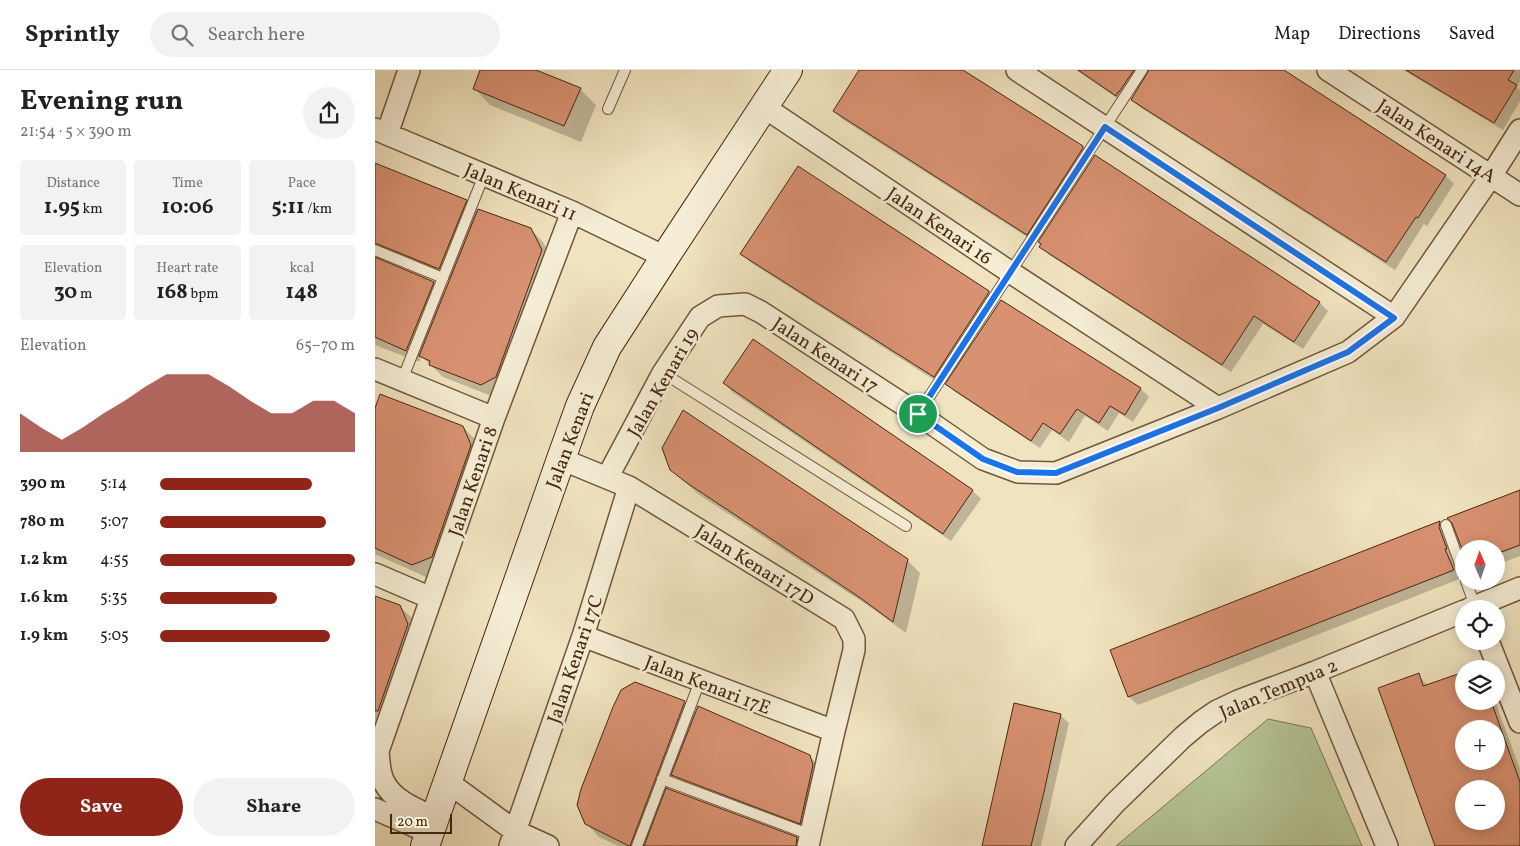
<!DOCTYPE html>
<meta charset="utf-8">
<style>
:root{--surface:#fff;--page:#f2f2f2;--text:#222;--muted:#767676;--line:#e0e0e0;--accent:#8f2418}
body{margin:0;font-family:Vollkorn,serif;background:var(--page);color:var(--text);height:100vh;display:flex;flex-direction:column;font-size:19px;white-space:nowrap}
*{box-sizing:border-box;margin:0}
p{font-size:16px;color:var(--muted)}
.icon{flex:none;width:28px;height:28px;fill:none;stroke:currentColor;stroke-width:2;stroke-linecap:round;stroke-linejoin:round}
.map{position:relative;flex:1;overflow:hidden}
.sheet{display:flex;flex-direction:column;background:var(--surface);width:375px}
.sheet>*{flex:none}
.needle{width:32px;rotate:358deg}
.buttons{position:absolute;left:1080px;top:470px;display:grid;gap:10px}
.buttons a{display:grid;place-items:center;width:50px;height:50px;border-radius:50%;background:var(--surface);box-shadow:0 2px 12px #0003;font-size:25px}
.scale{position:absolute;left:15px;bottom:12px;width:62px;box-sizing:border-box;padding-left:5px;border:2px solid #46280f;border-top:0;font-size:14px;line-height:18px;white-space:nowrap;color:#46280f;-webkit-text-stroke:4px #f5edd5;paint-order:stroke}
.pin{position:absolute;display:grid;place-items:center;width:42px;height:42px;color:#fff;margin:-21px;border:2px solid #fff;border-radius:50%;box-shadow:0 1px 5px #0007}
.round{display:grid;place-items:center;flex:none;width:52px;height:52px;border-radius:26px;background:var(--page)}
.summary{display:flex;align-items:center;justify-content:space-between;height:85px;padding:0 20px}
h1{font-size:28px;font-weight:700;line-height:38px}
.stats{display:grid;grid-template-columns:repeat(3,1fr);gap:8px;height:85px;padding:5px 20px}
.stats div{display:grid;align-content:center;border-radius:5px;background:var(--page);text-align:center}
.stats b{font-size:21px;font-weight:700}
.stats small{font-size:14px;font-weight:400}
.stats p{font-size:14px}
.chart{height:140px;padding:10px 20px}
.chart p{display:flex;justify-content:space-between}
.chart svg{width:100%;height:90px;margin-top:5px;fill:var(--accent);opacity:.7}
.action{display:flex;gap:10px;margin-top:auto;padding:10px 20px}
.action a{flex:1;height:58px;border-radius:30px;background:var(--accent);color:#fff;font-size:20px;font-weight:700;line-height:58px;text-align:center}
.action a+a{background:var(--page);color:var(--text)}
ul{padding:0 20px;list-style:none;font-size:16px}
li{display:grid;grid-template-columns:80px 60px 1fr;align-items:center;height:38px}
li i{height:12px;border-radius:6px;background:var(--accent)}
header{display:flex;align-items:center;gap:30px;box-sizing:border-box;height:70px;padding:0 25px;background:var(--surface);border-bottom:1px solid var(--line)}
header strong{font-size:24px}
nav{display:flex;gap:28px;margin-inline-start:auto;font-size:18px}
.search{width:350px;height:45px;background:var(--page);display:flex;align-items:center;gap:12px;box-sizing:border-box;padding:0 18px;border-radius:28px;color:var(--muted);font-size:19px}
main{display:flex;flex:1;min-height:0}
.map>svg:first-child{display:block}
.green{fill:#b5c596;stroke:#7e7652}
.shadow{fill:#0003;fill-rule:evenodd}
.building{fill:#d89171;stroke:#46280f;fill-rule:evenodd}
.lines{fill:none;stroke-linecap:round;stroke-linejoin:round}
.lane-casing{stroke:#70573b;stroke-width:12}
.street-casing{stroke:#70573b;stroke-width:24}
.secondary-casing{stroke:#46280f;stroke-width:30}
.lane{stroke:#f5edd5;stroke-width:10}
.street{stroke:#f5edd5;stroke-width:21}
.secondary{stroke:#f5edd5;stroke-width:28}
.route-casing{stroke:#fff;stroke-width:10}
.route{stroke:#1a73e8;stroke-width:6}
.labels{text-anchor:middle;stroke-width:5;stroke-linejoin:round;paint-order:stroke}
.street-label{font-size:19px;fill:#46280f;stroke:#f5edd5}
</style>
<header>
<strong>Sprintly</strong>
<div class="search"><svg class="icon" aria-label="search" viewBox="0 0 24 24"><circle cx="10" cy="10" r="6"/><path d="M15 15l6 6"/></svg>Search here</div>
<nav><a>Map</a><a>Directions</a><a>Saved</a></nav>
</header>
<main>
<section class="sheet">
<div class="summary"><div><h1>Evening run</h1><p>21:54 · 5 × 390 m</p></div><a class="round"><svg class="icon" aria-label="share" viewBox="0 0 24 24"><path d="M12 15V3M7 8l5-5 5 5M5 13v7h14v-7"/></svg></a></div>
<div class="stats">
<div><p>Distance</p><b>1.95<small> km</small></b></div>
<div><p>Time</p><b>10:06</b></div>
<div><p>Pace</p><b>5:11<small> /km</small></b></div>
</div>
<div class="stats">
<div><p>Elevation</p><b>30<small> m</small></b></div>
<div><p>Heart rate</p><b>168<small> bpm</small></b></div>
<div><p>kcal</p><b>148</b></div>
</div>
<div class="chart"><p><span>Elevation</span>65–70 m</p>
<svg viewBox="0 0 160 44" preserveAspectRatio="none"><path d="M0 44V25L10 32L20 38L30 32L40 25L50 19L60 12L70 6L80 6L90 6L100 12L110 19L120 25L130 25L140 19L150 19L160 25V44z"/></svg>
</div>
<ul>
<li><b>390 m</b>5:14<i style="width:78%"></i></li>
<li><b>780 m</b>5:07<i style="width:85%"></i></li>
<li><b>1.2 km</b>4:55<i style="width:100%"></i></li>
<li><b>1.6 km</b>5:35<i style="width:60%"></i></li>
<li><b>1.9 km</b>5:05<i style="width:87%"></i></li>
</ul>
<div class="action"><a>Save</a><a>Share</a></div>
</section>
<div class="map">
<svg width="1145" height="776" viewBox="0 0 1145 776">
<rect width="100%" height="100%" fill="#f0e3bf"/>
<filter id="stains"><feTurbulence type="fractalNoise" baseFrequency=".004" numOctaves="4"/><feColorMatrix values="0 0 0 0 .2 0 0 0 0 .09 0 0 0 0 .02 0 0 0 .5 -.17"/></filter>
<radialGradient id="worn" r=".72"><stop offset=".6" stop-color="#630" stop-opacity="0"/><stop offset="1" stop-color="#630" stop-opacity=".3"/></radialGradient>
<path class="green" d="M 893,649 L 936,658 L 987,776 L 741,776 Z"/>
<path class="shadow" d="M 107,0 L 157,0 L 205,19 L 221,35 L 206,72 L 115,35 L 99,18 Z
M 485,0 L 585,0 L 707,77 L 716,86 L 660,172 L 467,49 L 459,41 Z
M 701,0 L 906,0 L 1071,106 L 1079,114 L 1052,156 L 1049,154 L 1020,200 L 766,38 L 757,30 L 776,1 L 770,4 L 749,33 Z
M 1028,0 L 1145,0 L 1145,11 L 1142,17 L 1145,20 L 1145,31 L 1128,60 Z
M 720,87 L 945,233 L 953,241 L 928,279 L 888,254 L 856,302 L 674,185 L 666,176 Z
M 0,94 L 91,131 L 103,142 L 155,159 L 168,172 L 179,193 L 119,327 L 68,307 L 46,286 L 44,292 L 0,275 ZM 9,186 L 16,186 L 76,210 L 70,224 L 58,213 L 5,191 Z
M 367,184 L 613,222 L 622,230 L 567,315 L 375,192 Z
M 626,231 L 766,319 L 774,327 L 758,352 L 744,343 L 733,361 L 710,346 L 694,372 L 677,360 L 665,378 L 580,322 L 572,314 Z
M 379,271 L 598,421 L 606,429 L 576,471 L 357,322 L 349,313 Z
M 0,342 L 88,357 L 101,370 L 70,500 L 51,507 L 0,484 Z
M 296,399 L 532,490 L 545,503 L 531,563 L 498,539 L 323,424 Z
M 1145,422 L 1145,486 L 1121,495 L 1121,479 L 1089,479 L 1089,480 L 1079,453 Z
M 1065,452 L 1073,461 L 1087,508 L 763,635 L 754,627 L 736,581 Z
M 0,527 L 24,536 L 37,548 L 45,567 L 0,692 Z
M 1043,605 L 1053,616 L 1089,631 L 1120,631 L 1145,699 L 1145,776 L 1062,776 ZM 1089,659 L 1121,659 L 1121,691 L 1089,691 ZM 1089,719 L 1121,719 L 1121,751 L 1089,751 Z
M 309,632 L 321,644 L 434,686 L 447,699 L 438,765 L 310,717 L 299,706 L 293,720 L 422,768 L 429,776 L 243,776 L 224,767 L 212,754 Z
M 685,645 L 694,653 L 666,776 L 608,776 Z"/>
<path class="building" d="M 105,0 L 161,0 L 206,18 L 189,56 L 98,19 Z
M 484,0 L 588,0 L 708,76 L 708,78 L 652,165 L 458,41 Z
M 703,0 L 759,0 L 744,22 L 743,22 L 741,26 Z
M 774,0 L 909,0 L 1071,105 L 1043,148 L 1041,147 L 1011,192 L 756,30 Z
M 1031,0 L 1139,0 L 1133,10 L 1142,15 L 1119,53 Z
M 720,85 L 945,232 L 919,272 L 879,246 L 847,295 L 664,177 L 666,174 L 663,172 Z
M 0,93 L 92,130 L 64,199 L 0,173 Z
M 423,96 L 614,221 L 614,222 L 559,307 L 365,184 Z
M 103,139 L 156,158 L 167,180 L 121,307 L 106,315 L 54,295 L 55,291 L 44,286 Z
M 0,187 L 59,212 L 31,281 L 0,267 Z
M 626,230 L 766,318 L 750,345 L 735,336 L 724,353 L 702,339 L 685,364 L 668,353 L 656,371 L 570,314 Z
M 378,269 L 598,420 L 568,464 L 348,313 Z
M 5,324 L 88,356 L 96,375 L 57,487 L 37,495 L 0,478 L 0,338 Z
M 308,340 L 533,489 L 518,552 L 484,527 L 312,413 L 295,400 L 287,378 Z
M 1145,420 L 1145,475 L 1121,484 L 1121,479 L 1087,479 L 1077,453 L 1072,448 Z
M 1065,451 L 1064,457 L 1072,479 L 1070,479 L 1079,500 L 753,627 L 735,580 Z
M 0,526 L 25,535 L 33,554 L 3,641 L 0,641 Z
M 1089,602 L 1089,631 L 1116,631 L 1145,712 L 1145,776 L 1060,776 L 1003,618 L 1044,603 L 1048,616 ZM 1089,659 L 1121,659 L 1121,691 L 1089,691 ZM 1089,719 L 1121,719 L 1121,751 L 1089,751 Z
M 260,612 L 310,631 L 255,776 L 254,776 L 210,754 L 202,735 L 206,719 L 238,637 L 246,620 Z
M 639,633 L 686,644 L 669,722 L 656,776 L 607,776 Z
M 323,636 L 435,685 L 438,695 L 425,754 L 296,705 Z
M 291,718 L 422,767 L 421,776 L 269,776 Z"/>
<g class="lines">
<g class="lane-casing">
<path id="lane" d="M 233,39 L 250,0
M 0,180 L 68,208
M 288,303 L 531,456
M 27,310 L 109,105
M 543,344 L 767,0
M 1071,455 L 1089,505
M 1091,511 L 1100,536
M 287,709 L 436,765
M 262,776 L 325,611"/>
</g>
<g class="street-casing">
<path id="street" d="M 642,0 L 1019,247
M 953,0 L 1145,125
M 389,37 L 635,202 L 843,338
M 0,59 L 197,142 L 290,187
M 12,64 L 34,0
M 0,299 L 119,348
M 186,389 L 254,417 L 469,549 L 479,569 L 479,580 L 459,661 L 433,776
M 232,408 L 288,303 L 325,247 L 343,236 L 370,234 L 386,242 L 543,344 L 608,389 L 643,402 L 681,403 L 843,338 L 973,282 L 1019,247 L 1116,106 L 1145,60
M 0,504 L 56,528
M 1094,539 L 1145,518
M 208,566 L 459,661
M 1113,571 L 1145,652
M 940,602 L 1012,776
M 74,713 L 140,761 L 173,776
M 0,739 L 55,763
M 60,748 C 43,740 18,731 9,712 C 4,703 4,691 3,681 L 119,348 L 197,142
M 135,776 L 208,566 L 254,417
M 701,776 L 740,733 L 808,667 L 826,652 L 842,641 L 863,631 L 940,602 L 1089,541"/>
</g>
<g class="secondary-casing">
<path id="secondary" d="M 50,776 L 186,389 L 205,336 L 232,277 L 290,187 L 413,0"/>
</g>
<use href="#lane" class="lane"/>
<use href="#street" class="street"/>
<use href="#secondary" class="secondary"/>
</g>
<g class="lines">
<g class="route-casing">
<path id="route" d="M 730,57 L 1019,248 L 973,282 L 843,338 L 681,403 L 642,402 L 608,389 L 543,344 Z"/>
</g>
<use href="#route" class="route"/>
</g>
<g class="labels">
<g class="street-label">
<text transform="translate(1062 70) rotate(33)" y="7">Jalan Kenari 14A</text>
<text transform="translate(146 121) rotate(23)" y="7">Jalan Kenari 11</text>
<text transform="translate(565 155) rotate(34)" y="7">Jalan Kenari 16</text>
<text transform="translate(451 284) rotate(33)" y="7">Jalan Kenari 17</text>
<text transform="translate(287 312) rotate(-60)" y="7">Jalan Kenari 19</text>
<text transform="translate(194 370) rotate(-69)" y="7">Jalan Kenari</text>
<text transform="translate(97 411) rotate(-71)" y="7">Jalan Kenari 8</text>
<text transform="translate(380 494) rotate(32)" y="7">Jalan Kenari 17D</text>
<text transform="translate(199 589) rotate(-71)" y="7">Jalan Kenari 17C</text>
<text transform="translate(333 614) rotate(21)" y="7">Jalan Kenari 17E</text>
<text transform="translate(903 618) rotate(-23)" y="7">Jalan Tempua 2</text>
</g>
</g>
<rect width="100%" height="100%" filter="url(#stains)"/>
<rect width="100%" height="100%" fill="url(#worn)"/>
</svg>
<div class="buttons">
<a><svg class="needle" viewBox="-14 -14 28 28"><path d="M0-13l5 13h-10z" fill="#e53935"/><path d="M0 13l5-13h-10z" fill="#767676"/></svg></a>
<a><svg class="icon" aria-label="locate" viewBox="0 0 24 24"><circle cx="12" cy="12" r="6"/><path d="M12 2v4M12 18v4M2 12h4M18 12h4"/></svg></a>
<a><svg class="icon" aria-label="layers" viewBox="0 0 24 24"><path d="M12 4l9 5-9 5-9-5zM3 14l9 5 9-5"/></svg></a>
<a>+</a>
<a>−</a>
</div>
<div class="scale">20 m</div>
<div class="pin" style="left:543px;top:344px;background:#1e9e55"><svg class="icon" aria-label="arrive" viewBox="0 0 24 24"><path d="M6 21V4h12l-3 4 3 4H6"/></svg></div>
</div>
</main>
